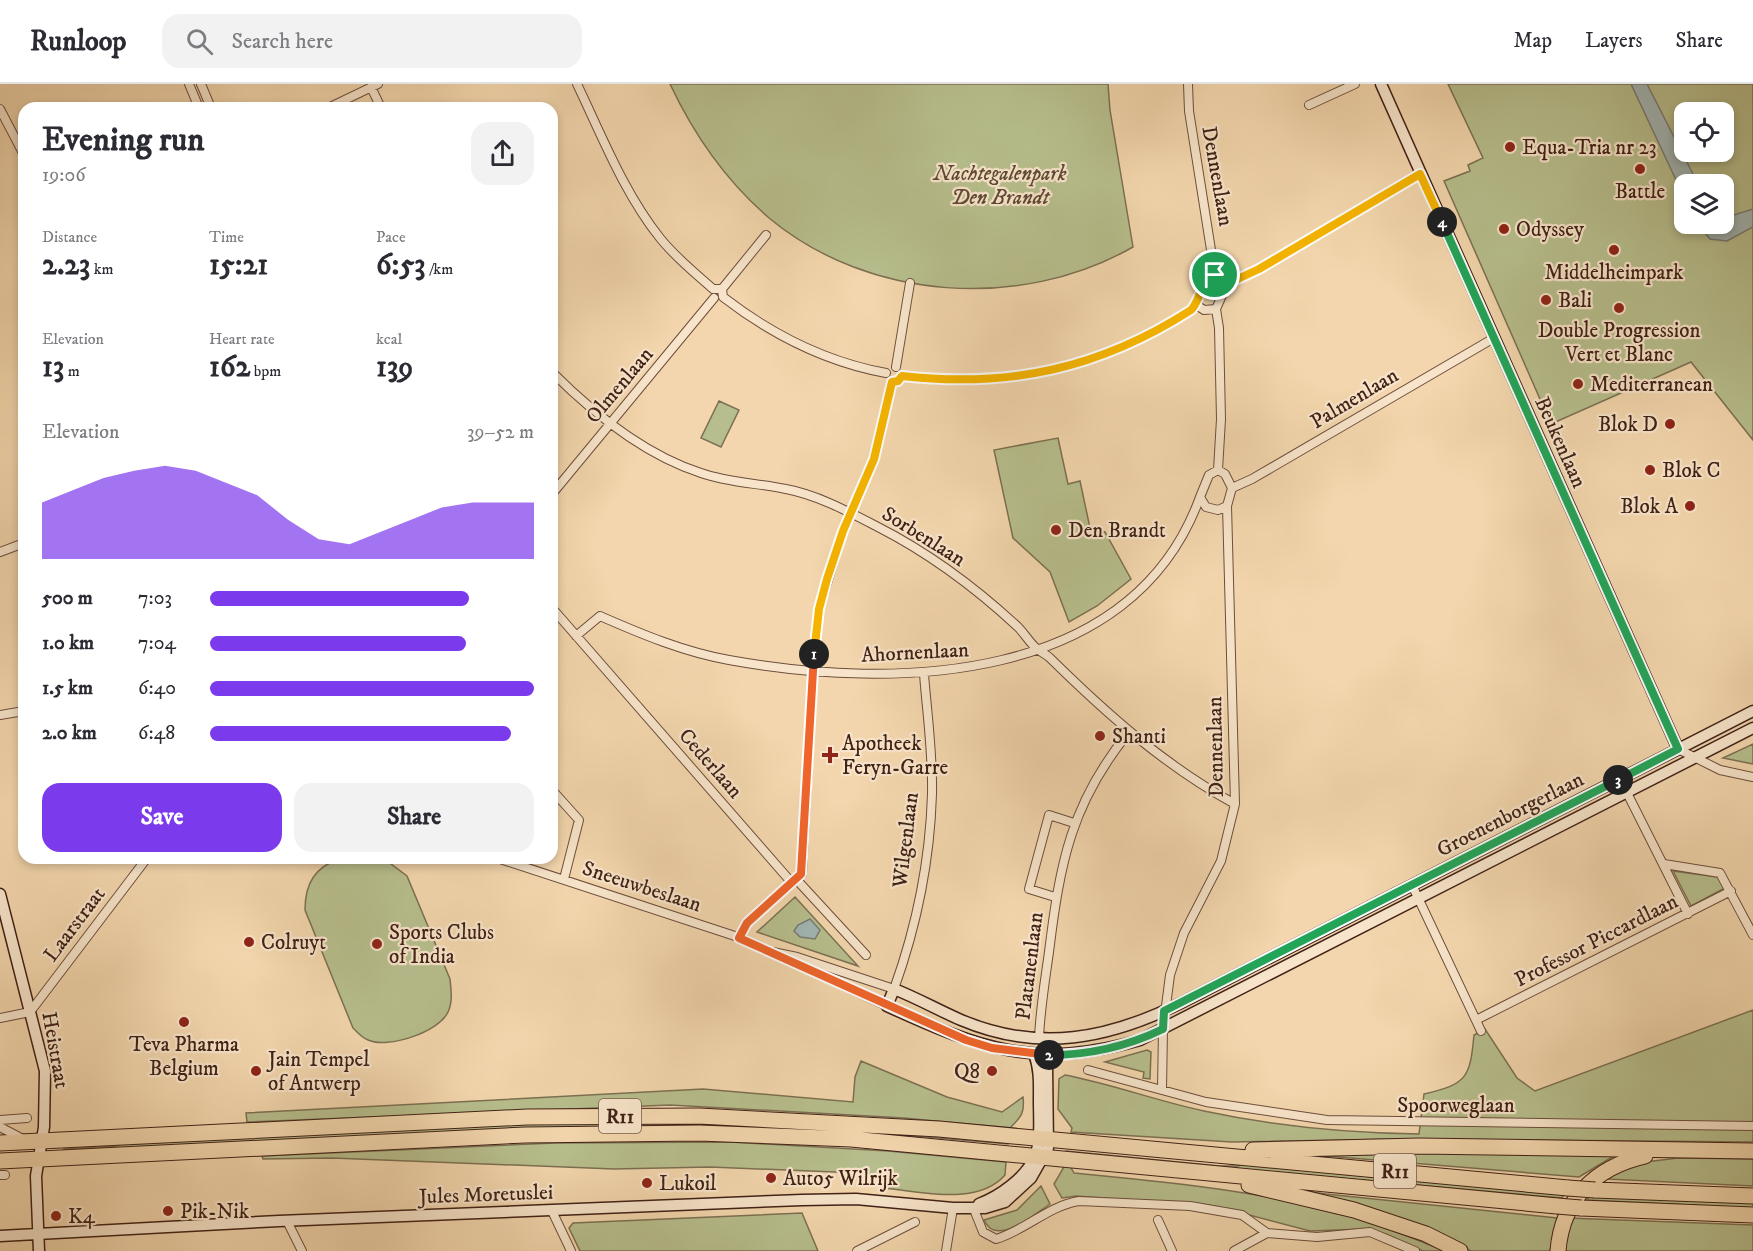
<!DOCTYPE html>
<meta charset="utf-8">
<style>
:root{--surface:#fff;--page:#f2f2f3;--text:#2b2b33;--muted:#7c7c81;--line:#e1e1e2;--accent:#7c3aed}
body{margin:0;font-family:"IM FELL DW Pica",serif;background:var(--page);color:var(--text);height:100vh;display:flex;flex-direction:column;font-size:22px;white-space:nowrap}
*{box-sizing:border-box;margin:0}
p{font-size:20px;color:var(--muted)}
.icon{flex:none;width:33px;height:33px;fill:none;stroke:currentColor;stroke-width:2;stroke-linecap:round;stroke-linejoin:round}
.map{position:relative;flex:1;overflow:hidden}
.drawer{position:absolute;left:18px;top:18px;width:540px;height:762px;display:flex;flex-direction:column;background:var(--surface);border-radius:18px;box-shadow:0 3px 9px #0003}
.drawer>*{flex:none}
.fabs{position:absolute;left:1674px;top:18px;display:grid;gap:12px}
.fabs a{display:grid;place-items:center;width:60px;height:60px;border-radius:12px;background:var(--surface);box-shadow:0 3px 9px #0003;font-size:30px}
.pin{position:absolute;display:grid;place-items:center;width:51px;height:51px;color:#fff;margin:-26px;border:3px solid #fff;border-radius:50%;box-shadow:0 2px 6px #0007}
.km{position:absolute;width:30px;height:30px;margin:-15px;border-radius:50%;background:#222;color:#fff;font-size:16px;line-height:30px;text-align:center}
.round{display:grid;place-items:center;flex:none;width:63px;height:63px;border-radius:18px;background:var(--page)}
.overview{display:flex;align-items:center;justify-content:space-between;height:102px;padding:0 24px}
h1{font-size:33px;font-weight:700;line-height:45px}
.metrics{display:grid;grid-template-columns:repeat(3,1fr);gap:9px;height:102px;padding:6px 24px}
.metrics div{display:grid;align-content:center}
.metrics b{font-size:30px;font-weight:700}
.metrics small{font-size:16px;font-weight:400}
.metrics p{font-size:16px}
.chart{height:168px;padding:12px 24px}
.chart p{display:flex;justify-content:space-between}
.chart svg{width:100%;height:108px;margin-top:6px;fill:var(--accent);opacity:.7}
.primary-button{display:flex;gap:12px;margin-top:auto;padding:12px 24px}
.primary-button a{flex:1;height:69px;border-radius:18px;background:var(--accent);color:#fff;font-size:24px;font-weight:700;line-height:69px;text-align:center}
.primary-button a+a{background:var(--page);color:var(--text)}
ul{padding:0 24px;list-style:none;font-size:20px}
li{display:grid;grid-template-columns:96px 72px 1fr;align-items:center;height:45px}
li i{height:15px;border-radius:8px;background:var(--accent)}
header{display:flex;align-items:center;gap:36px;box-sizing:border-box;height:84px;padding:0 30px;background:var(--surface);border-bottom:2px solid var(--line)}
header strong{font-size:28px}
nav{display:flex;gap:33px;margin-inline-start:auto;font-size:21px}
.search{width:420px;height:54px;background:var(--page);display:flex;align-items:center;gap:15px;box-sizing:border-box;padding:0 21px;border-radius:18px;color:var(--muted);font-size:22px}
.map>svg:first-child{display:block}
.green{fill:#b7be8d;stroke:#7c7052;stroke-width:1.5;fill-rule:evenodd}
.water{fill:#a1b6b5;stroke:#7a7a75;stroke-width:1.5}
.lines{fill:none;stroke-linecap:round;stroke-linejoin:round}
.street-casing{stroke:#6d4e3c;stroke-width:10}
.secondary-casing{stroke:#402116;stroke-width:13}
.highway-casing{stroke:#402116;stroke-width:17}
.street{stroke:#f7e4ca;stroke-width:8}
.secondary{stroke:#f7e4ca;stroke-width:10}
.highway{stroke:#f3d6ad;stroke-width:15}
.highway-bridge-casing{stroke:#402116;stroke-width:17;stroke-linecap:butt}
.highway-bridge{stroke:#f3d6ad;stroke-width:15}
.split-1-casing{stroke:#fff;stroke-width:12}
.split-2-casing{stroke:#fff;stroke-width:12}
.split-3-casing{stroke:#fff;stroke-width:12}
.split-4-casing{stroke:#fff;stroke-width:12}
.split-5-casing{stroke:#fff;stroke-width:12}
.split-1{stroke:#f5b400;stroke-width:8}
.split-2{stroke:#f0652b;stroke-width:8}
.split-3{stroke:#22a559;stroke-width:8}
.split-4{stroke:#22a559;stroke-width:8}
.split-5{stroke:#f5b400;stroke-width:8}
.poi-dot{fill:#8f2418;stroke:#f7e4ca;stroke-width:2}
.labels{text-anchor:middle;stroke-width:4.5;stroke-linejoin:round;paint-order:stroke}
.shield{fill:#f7e4ca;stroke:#775c4c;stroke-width:1.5}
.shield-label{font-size:20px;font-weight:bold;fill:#402116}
.poi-label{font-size:21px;fill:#402116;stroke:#f7e4ca;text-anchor:start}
.park-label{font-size:21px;font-style:italic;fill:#5e4834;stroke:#f7e4ca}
.street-label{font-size:21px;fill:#402116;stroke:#f7e4ca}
</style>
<header>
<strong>Runloop</strong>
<div class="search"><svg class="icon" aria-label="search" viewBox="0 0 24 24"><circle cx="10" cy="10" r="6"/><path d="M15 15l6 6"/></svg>Search here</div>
<nav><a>Map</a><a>Layers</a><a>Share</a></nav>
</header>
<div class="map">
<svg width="1753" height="1167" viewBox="0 0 1753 1167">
<rect width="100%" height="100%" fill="#f3d6ad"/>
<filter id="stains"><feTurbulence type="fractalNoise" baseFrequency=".00333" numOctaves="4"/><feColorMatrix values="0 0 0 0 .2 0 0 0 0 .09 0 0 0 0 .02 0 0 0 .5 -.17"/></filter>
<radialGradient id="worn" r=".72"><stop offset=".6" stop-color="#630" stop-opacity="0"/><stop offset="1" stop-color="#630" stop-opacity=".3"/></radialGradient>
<path class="green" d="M 670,0 L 1108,0 L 1110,26 L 1133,163 C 1021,227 869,217 769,134 C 726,97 694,51 670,0 Z
M 1448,0 L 1753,0 L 1753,356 L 1691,278 L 1551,340 L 1444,97 L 1470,87 L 1468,81 L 1483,74 ZM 1684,28 L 1724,28 L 1724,68 L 1684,68 ZM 1684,100 L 1724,100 L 1724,140 L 1684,140 Z
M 719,317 L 739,326 L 721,363 L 701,354 Z
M 1058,354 L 1068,400 L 1080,397 L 1090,444 L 1105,448 L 1131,495 L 1097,522 L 1069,538 L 1050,488 L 1013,454 L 994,366 Z
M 1753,660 L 1753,680 L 1723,674 Z
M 341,774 L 383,774 L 407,792 L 450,895 C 451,906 453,918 448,928 C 439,948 388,965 368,956 C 362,954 357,948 353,944 L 305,826 C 305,799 315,783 341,774 Z
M 1673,787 L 1718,793 L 1725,804 L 1691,822 Z
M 795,813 L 858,882 L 757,848 Z
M 1753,926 L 1753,1058 L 1404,1055 L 1232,1058 L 1071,1048 L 1072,1044 L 1058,1025 L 1059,995 L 1065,991 C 1112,1000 1157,1017 1204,1027 C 1274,1042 1347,1049 1419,1050 L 1424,1010 C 1467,1000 1470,994 1474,951 L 1485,945 L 1517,994 L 1535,1007 Z
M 1147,966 L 1151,968 L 1150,995 L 1143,994 L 1144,988 L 1105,978 Z
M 861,977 L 947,1013 L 1002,1028 L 1023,1013 C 1025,1029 1021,1033 1010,1044 L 904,1034 L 670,1021 L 247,1038 L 246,1029 L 703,1005 L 853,1018 L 855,993 Z
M 612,1036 L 779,1039 L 1008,1056 L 1008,1060 L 857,1047 L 832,1049 L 611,1044 L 63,1068 L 64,1065 L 117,1062 L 125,1058 Z
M 730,1058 L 888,1067 L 1006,1078 L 1005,1091 C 977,1123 920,1107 883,1104 L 882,1090 L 710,1083 L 614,1085 L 332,1074 L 263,1075 L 262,1072 L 555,1059 Z
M 1066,1067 L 1219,1082 L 1238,1082 L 1245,1079 L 1565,1109 L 1562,1114 L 1066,1070 Z
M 1449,1068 L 1614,1072 L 1579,1093 L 1302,1070 Z
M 1678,1074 L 1753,1075 L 1753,1102 L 1605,1095 L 1637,1079 Z
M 1065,1081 L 1070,1082 L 1074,1089 C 1165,1098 1258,1106 1346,1131 C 1379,1140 1412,1154 1445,1167 L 1423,1167 L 1386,1150 L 1366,1145 L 1310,1147 L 1215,1122 L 1076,1112 L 1062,1114 L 1054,1100 Z
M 1041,1102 L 1050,1120 C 1035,1130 996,1164 984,1136 L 1017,1126 Z
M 1304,1107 L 1326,1110 L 1557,1134 L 1550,1167 L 1471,1167 L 1446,1154 Z
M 1591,1111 L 1753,1118 L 1753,1124 L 1587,1116 Z
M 802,1129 L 818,1167 L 580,1167 L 569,1144 L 573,1139 Z
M 1568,1134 L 1753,1141 L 1753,1167 L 1563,1167 Z"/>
<path class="water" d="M 1631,0 L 1647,0 L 1698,100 L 1684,100 L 1684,113 Z
M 1753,125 L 1753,143 L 1727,157 L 1710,155 L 1698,140 L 1724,140 L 1724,134 Z
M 810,835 L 820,846 L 815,855 L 800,853 L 794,847 L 798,841 Z"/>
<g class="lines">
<g class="street-casing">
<path id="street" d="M 189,0 L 199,24
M 201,0 L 211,24
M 577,0 C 602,52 624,109 660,154 C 675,173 695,189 713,205 L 722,205 L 723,213 C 771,250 826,278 886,289
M 1188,0 L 1189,27 L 1215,191
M 371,3 L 381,24
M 1309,21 L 1355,0
M 328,24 L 378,0
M 0,25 L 24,71
M 1215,191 L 1224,193 L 1227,200 L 1216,225 L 1204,226 L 1198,222 C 1195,211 1204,196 1215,191 Z
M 1227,200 L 1259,185 L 1420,89
M 722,205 L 766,151
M 1216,225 L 1219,244 L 1221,335 L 1218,386
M 896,283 L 910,199
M 552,288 C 594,330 645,371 701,389 C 729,399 758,399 786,405 C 818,411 849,428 878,443 C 929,469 977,505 1018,543 C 1025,550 1029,558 1036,564 C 1040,568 1046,570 1050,574 C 1107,630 1165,682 1235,720
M 902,292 C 989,303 1072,291 1150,249 C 1166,241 1183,233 1197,220
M 1218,386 L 1225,390 L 1232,404 L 1227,422 L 1218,426 L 1206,423 L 1200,413 L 1209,391 Z
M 1232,404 L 1252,395 L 1494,254
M 552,410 L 714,214
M 0,468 L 24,459
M 552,524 L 792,799
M 576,552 L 600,532 C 641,550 684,568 729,576 C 894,606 1132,601 1200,413
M 0,631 L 24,627
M 1678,665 L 1720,686 L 1753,693
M 1620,695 L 1688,830
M 552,706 L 579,736 L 564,795
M 497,774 L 741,854 L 887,922
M 1664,780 L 1720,789 L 1753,851
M 796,795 L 866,871
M 1412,801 L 1481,947
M 1055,813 L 1029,805 L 1049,731 L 1074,739
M 739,853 L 747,839 L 802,790 L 813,586 L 819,525 L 843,447 L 874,375 L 892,298
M 773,868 L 797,873 L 894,905 C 916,844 930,775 932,710 C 933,670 927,629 924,590
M 0,934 L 30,928 L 147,774
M 1476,936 L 1731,807
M 1039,955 C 1040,926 1045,897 1049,868 C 1060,779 1071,719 1129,648
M 1088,986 L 1206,1018 L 1327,1036 L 1753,1042
M 1162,1006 L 1163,945 L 1170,891 L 1184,849 L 1221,777 L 1235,720 L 1227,422
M 0,1036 L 27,1034
M 0,1043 L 23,1055
M 0,1091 L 5,1091
M 973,1123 L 983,1148 L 996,1155 C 1026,1146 1048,1122 1079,1117 L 1190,1122 L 1242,1131 L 1267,1149 L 1317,1153 L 1370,1148 L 1415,1167
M 552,1127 L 571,1167
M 1158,1136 L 1172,1167
M 287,1137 L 302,1167
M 857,1167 L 915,1138
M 946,1167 L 953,1124
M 1234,1167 L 1267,1149"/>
</g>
<g class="secondary-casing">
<path id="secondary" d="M 1381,0 L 1678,665
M 1753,627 L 1183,918 C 1109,955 1039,969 961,936 C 938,926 917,914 894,905 L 887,922 C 981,965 1036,986 1140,956 L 1753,644
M 0,810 L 45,987 L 44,1043 L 36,1092 L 39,1167
M 979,1120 C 1000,1112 1025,1094 1035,1073 C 1041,1057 1039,1034 1039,1017 C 1039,1001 1040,985 1034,970
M 0,1152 L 279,1137 L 802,1116 L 856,1115 L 953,1124 L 985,1124 L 1005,1118 L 1031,1094 L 1048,1064 L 1047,981 L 1053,971"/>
</g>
<g class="highway-casing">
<path id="highway" d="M 0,1059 L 527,1033 L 699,1032 L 939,1045 L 1568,1104
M 1253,1066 L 1419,1062 L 1753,1067
M 0,1077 L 525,1051 L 699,1049 L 851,1055 L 1557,1122
M 1249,1101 L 1354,1126 L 1426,1150 L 1460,1167
M 1595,1106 L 1753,1112
M 1581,1124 L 1753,1131
M 1558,1167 C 1562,1115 1596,1083 1645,1072"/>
</g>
<use href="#street" class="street"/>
<use href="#secondary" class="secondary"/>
<use href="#highway" class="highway"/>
<g class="highway-bridge-casing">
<path id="highway-bridge" d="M 1568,1104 L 1595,1106
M 1557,1122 L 1581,1124"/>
</g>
<use href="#highway-bridge" class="highway-bridge"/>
</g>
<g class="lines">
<g class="split-1-casing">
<path id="split-1" d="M 814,570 L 819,525 L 827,495 L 843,447 L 874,375 L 892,298 L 898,297 L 902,292 C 1009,304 1099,285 1191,226 C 1201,216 1199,198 1215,191"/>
</g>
<g class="split-2-casing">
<path id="split-2" d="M 814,570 L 801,790 L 747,839 L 739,854 L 966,956 L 992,964 L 1049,971"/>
</g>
<g class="split-3-casing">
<path id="split-3" d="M 1049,971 C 1089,971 1128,962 1163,945 L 1164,927 L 1618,696"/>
</g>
<g class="split-4-casing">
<path id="split-4" d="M 1442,138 L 1678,665 L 1618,696"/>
</g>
<g class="split-5-casing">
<path id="split-5" d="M 1215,191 L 1224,193 L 1227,200 L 1259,185 L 1420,90 L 1442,138"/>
</g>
<use href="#split-1" class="split-1"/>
<use href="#split-2" class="split-2"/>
<use href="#split-3" class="split-3"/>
<use href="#split-4" class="split-4"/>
<use href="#split-5" class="split-5"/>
</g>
<g class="poi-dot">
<circle cx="1510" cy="63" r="6"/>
<circle cx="1640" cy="85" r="6"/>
<circle cx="1504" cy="145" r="6"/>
<circle cx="1614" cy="166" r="6"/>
<circle cx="1546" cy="216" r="6"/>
<circle cx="1619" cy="224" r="6"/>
<circle cx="1578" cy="300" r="6"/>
<circle cx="1670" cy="340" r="6"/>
<circle cx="1650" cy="386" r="6"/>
<circle cx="1690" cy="422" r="6"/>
<circle cx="1056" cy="446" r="6"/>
<circle cx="1100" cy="652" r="6"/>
<path d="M827 662h6v6h6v6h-6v6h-6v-6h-6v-6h6z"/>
<circle cx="249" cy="858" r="6"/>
<circle cx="377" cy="860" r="6"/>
<circle cx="184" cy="938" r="6"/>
<circle cx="256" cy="987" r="6"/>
<circle cx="992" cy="987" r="6"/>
<circle cx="771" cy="1094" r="6"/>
<circle cx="647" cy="1099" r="6"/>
<circle cx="168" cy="1127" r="6"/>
<circle cx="56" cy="1132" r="6"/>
</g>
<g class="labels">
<g class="shield">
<rect x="599" y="1015" width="42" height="34" rx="4.5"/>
<rect x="1374" y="1070" width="42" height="34" rx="4.5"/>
</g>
<g class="shield-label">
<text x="620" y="1039">R11</text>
<text x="1395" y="1094">R11</text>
</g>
<g class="poi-label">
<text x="1522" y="70">Equa-Tria nr 23</text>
<text x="1640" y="114" text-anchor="middle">Battle</text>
<text x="1516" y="152">Odyssey</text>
<text x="1614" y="195" text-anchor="middle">Middelheimpark</text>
<text x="1558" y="223">Bali</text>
<text x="1619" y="253" text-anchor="middle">Double Progression<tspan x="1619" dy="24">Vert et Blanc</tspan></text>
<text x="1590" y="307">Mediterranean</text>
<text x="1658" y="347" text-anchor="end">Blok D</text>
<text x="1662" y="393">Blok C</text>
<text x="1678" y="429" text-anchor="end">Blok A</text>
<text x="1068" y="453">Den Brandt</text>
<text x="1112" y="659">Shanti</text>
<text x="842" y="666">Apotheek<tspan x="842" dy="24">Feryn-Garre</tspan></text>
<text x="389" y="855">Sports Clubs<tspan x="389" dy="24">of India</tspan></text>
<text x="261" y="865">Colruyt</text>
<text x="184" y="967" text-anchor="middle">Teva Pharma<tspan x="184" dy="24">Belgium</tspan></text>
<text x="268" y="982">Jain Tempel<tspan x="268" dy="24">of Antwerp</tspan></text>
<text x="980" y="994" text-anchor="end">Q8</text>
<text x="783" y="1101">Auto5 Wilrijk</text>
<text x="659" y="1106">Lukoil</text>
<text x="180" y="1134">Pik-Nik</text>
<text x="68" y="1139">K4</text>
</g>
<g class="park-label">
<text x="1000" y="96">Nachtegalenpark<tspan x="1000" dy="24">Den Brandt</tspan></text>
</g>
<g class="street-label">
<text transform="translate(1218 92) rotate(80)" y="7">Dennenlaan</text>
<text transform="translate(619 301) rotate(-50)" y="7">Olmenlaan</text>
<text transform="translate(1354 314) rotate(-31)" y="7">Palmenlaan</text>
<text transform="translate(1561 358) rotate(66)" y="7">Beukenlaan</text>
<text transform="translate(924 452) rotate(32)" y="7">Sorbenlaan</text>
<text transform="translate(915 568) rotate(-3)" y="7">Ahornenlaan</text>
<text transform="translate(1215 663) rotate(-91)" y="7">Dennenlaan</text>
<text transform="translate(711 679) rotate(49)" y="7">Cederlaan</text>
<text transform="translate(1510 730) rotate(-27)" y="7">Groenenborgerlaan</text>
<text transform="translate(905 756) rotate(-83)" y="7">Wilgenlaan</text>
<text transform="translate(642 802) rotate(18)" y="7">Sneeuwbeslaan</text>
<text transform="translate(74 840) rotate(-53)" y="7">Laarstraat</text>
<text transform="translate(1596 856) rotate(-27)" y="7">Professor Piccardlaan</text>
<text transform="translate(1029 882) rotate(-83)" y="7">Platanenlaan</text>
<text transform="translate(56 966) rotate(80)" y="7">Heistraat</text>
<text x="1456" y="1028">Spoorweglaan</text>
<text transform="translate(486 1110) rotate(-2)" y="7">Jules Moretuslei</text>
</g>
</g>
<rect width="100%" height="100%" filter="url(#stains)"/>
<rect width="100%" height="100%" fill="url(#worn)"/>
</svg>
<div class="fabs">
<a><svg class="icon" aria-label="locate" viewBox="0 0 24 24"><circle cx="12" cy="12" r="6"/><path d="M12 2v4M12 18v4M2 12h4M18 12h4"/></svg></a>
<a><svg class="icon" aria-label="layers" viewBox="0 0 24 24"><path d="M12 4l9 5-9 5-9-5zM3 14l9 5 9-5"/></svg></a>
</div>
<div class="pin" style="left:1215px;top:191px;background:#1e9e55"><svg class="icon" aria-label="arrive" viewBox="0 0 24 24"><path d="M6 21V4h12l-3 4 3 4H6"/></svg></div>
<b class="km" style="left:814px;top:570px">1</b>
<b class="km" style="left:1049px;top:971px">2</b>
<b class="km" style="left:1618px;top:696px">3</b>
<b class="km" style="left:1442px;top:138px">4</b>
<section class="drawer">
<div class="overview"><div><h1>Evening run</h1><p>19:06</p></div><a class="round"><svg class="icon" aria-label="share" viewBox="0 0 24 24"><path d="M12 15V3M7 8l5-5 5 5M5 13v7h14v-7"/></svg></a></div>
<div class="metrics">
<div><p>Distance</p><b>2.23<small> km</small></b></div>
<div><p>Time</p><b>15:21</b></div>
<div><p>Pace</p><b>6:53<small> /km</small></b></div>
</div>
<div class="metrics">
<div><p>Elevation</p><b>13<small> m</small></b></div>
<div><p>Heart rate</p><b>162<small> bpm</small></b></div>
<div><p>kcal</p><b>139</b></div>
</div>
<div class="chart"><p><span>Elevation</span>39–52 m</p>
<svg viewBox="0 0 160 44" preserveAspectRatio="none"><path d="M0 44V21L10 16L20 11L30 8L40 6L50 8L60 13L70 18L80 28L90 36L100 38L110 33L120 28L130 23L140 21L150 21L160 21V44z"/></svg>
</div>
<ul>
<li><b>500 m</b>7:03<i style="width:80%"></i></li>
<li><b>1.0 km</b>7:04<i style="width:79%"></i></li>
<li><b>1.5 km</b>6:40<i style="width:100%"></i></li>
<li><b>2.0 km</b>6:48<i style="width:93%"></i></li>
</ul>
<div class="primary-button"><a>Save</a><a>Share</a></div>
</section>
</div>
